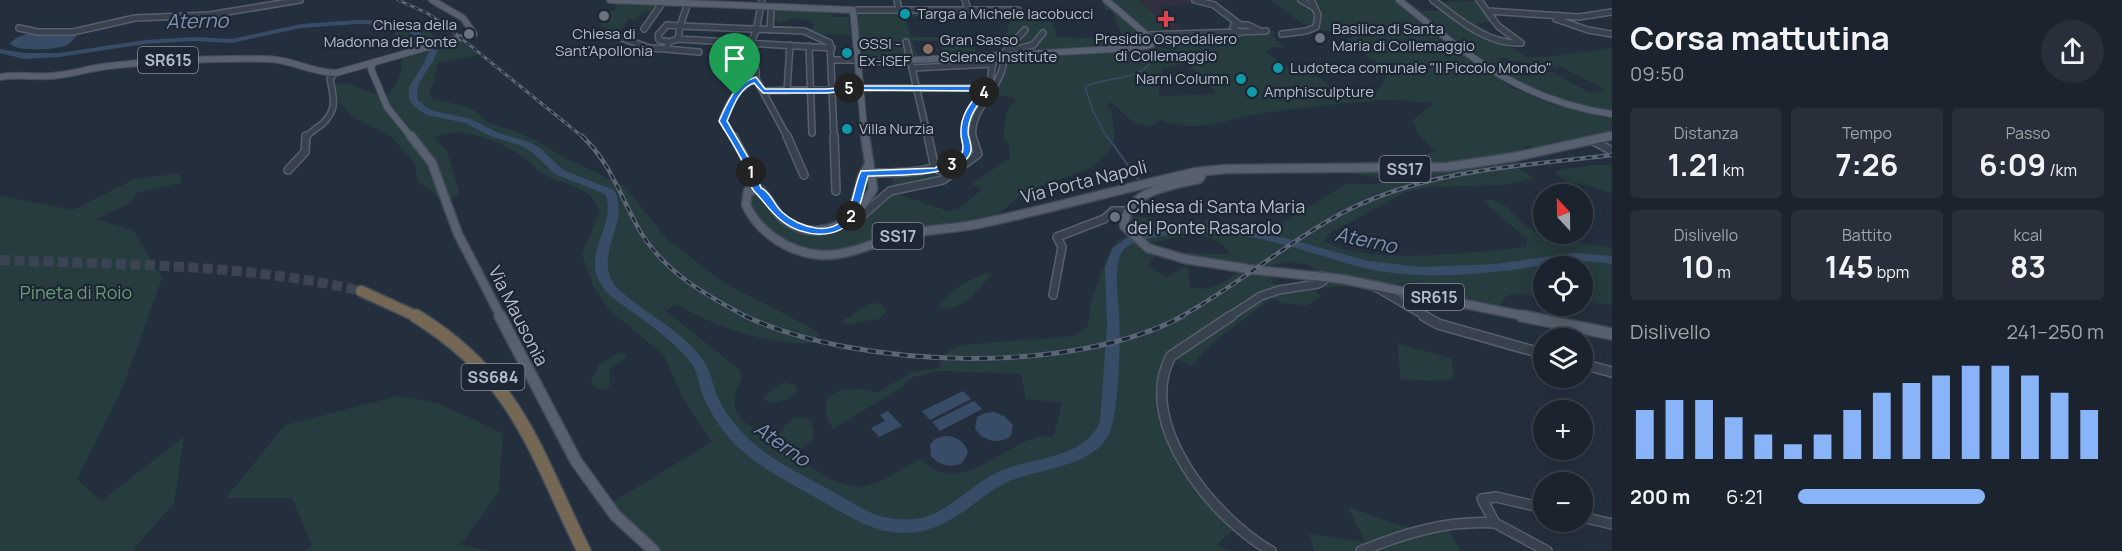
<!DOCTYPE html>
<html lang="it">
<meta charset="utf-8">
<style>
:root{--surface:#1b232e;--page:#282f3a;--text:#f1f3f6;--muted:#a0a4aa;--line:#39404a;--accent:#8ab4f8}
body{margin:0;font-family:Manrope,sans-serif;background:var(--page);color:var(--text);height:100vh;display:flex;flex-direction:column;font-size:22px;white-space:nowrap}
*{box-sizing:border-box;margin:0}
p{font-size:20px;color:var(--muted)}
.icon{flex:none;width:33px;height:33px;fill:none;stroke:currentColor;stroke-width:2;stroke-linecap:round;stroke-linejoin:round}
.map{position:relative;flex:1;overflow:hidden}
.details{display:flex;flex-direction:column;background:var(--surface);width:510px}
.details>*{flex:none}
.needle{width:39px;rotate:338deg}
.fabs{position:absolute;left:1533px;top:184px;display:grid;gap:12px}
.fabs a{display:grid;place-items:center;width:60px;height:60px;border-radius:50%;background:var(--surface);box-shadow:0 3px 15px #0003,0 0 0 2px var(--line);font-size:30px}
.pin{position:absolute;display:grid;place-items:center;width:51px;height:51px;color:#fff;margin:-62px -26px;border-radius:50% 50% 50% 0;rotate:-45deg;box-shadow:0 0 6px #0007}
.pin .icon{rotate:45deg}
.km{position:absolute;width:30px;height:30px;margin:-15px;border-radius:50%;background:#222;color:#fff;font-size:16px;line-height:30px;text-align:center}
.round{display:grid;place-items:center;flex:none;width:63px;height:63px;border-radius:32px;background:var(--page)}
.headline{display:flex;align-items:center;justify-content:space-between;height:102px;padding:0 18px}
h1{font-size:33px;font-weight:700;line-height:45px}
.metrics{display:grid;grid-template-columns:repeat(3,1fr);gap:9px;height:102px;padding:6px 18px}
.metrics div{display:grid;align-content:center;border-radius:6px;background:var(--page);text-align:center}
.metrics b{font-size:30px;font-weight:700}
.metrics small{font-size:16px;font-weight:400}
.metrics p{font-size:16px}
.chart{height:168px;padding:12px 18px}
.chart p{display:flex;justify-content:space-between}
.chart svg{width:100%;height:108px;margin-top:6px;stroke:var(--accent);stroke-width:6}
ul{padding:0 18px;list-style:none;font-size:20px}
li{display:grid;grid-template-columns:96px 72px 1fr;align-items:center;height:45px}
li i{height:15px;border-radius:8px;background:var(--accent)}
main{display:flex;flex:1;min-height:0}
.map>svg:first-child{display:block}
.medical{fill:#32303f}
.green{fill:#263c3f;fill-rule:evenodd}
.water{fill:#394c67}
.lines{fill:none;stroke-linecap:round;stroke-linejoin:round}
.stream-far1{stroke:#394c67;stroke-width:1.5}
.stream{stroke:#394c67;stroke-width:2}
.river{fill:#394c67;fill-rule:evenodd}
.highway-tunnel{stroke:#3a4453;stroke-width:10;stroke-dasharray:10 4.5;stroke-linecap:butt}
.minor-far2-casing{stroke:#565f6c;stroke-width:8}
.minor-far1-casing{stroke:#565f6c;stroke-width:10}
.minor-casing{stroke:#565f6c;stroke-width:12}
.major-far2-casing{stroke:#414a57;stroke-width:8}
.major-far1-casing{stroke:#414a57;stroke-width:11}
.major-casing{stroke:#414a57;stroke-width:14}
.highway-far1-casing{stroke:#434c59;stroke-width:13}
.highway-casing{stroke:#434c59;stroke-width:16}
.minor-far2{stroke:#38414e;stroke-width:5}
.minor-far1{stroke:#38414e;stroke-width:7}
.minor{stroke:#38414e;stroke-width:9}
.major-far2{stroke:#56606e;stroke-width:6}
.major-far1{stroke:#56606e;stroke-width:8}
.major{stroke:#56606e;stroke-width:11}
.highway-far1{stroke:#746855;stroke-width:10}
.highway{stroke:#746855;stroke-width:13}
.rail-far2-casing{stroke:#5a6575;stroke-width:3}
.rail-far1-casing{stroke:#5a6575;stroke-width:4.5}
.rail-casing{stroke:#5a6575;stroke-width:5}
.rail-far2{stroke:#1d2633;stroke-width:1.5;stroke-dasharray:4.5;stroke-linecap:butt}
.rail-far1{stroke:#1d2633;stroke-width:2;stroke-dasharray:6;stroke-linecap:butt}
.rail{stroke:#1d2633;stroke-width:3;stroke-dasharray:8;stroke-linecap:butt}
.route{fill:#1a73e8;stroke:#fff;stroke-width:1.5;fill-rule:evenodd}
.culture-dot{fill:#0f9aa8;stroke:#1d2633;stroke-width:2}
.worship-dot{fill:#6b7280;stroke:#1d2633;stroke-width:2}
.health-dot{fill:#e0444e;stroke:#1d2633;stroke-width:2}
.education-dot{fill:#8d6e63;stroke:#1d2633;stroke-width:2}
.labels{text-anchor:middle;stroke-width:4.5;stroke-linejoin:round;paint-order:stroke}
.far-poi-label{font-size:15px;fill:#b4bcc9;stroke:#1d2633;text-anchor:start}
.shield{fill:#1d2633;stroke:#878f9c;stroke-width:1.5}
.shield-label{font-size:16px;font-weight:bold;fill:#b4bcc9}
.street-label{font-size:18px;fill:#b4bcc9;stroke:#1d2633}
.poi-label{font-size:18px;fill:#b4bcc9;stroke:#1d2633;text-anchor:start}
.park-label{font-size:18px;fill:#6b9a76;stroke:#1d2633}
.water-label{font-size:20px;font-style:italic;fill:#7c92b1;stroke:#1d2633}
</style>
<main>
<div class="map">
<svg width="1612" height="551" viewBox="0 0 1612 551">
<rect width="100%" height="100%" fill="#242f3e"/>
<path class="medical" d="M 1139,0 L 1227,0 L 1229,1 L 1157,6 L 1186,32 L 1174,32 Z"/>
<path class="green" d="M 1102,0 L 1144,35 L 1147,45 L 1174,50 L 1165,46 L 1166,41 L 1162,44 L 1154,43 L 1154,37 L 1273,30 L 1276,33 L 1271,35 L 1285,47 L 1269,47 L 1270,50 L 1264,50 C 1281,65 1293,75 1316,75 L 1343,97 L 1376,92 L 1384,81 L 1388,69 L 1382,67 L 1365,54 L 1367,53 L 1362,52 L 1350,44 L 1352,43 L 1347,39 L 1353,37 L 1341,31 L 1323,31 L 1320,28 L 1321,16 L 1314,0 L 1395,0 L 1509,86 L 1551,104 L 1612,117 L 1612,130 L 1602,133 L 1605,135 L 1539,150 L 1530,146 L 1522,147 L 1529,152 L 1515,159 L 1521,164 L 1514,165 L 1534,178 L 1505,185 L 1431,187 L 1406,192 L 1328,234 L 1325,241 C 1366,266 1464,252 1513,249 L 1527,246 L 1526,238 L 1483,201 C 1504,195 1514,219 1529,228 C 1553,244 1585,242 1612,248 L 1612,305 L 1583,301 L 1582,267 L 1544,267 L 1543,296 L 1510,294 L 1503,299 L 1501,307 L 1458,299 L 1455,289 C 1426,284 1401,275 1375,293 C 1354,285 1336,285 1314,289 L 1321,296 L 1307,306 L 1283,303 L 1272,298 L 1211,344 L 1192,366 L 1168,356 L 1163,424 L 1165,434 L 1205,499 L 1233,530 L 1217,544 L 1229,551 L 663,551 L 611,503 L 712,442 L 683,398 L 664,356 L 609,309 L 594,288 L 582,254 L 600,211 C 589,183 562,186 540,172 C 533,167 529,160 522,156 C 499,141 460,124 434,138 L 447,151 L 459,192 L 456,196 L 440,198 L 418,181 L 414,162 L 391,136 L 353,117 L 335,98 L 333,87 C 352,75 367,100 390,93 C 407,72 403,53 393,30 C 408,16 425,28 438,38 L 459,39 L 479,55 L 438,63 L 433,84 L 429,91 L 432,98 L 470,108 L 481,115 L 488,123 L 518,132 L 537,141 L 563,157 L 624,186 L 666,238 L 721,281 L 817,331 L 818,335 L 812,343 C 763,345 718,327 675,304 L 666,311 L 740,370 L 742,378 C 723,416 743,421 773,441 C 785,431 787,410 810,420 L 814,430 L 813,439 L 794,455 C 812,468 841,491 866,486 C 882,482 905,467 921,459 C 957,497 997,450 1035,438 C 1040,436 1048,437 1053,438 L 1062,403 L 1026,399 L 1021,374 L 939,371 L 913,377 L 899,389 L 833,429 C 809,391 848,383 877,393 L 912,372 L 939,368 C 943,353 951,348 965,345 L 1073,336 L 1088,326 L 1091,301 L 1110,250 L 1118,240 L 1130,236 L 1157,254 L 1147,266 L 1167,277 L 1184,267 L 1189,269 L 1190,287 L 1203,289 L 1221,284 L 1241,271 L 1269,274 L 1274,284 C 1296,286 1306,290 1325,277 L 1307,264 L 1288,262 L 1264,267 L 1199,260 L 1162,251 L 1231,255 C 1214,225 1175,238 1147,244 L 1127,225 L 1129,216 L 1183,222 L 1205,220 L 1262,229 L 1285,221 L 1346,184 C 1359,182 1375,188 1385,181 C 1375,174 1345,176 1330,165 L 1416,157 L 1435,151 L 1418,134 L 1413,120 L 1434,103 C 1417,102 1400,100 1383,100 C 1345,102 1307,108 1269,112 C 1231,117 1200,135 1161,120 C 1135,139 1125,108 1109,102 L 1107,104 L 1112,112 L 1115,139 L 1109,152 L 1090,168 L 1023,193 L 995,217 L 838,252 C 829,252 819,253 810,250 C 786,243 742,221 752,192 L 760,194 C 768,206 779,213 791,222 C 796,225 801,230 807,233 C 836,246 873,209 893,192 L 947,211 L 959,209 L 982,189 L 971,184 L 1010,158 L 1009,145 L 1003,138 L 1006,113 L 1016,99 L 993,93 C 1002,81 1009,68 1008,53 L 1002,53 L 1004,38 L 1011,20 L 1052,22 L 1057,37 L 1123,39 L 1112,11 L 1105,10 ZM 1187,63 L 1217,94 L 1158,96 C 1161,86 1160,78 1163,68 Z
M 1109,0 L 1139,0 L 1174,32 L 1145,30 Z
M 1271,0 L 1299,0 L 1314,9 L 1315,26 L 1303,24 Z
M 1403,0 L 1425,11 L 1447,10 L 1438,2 L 1477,1 L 1491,22 L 1476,23 L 1526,57 L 1547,57 L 1612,48 L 1612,112 L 1562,103 L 1509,79 ZM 1498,58 L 1506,58 L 1510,61 L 1524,62 L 1545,68 L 1561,67 L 1606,90 L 1589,92 L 1552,72 L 1531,73 L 1520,70 Z
M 618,2 L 660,4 L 654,12 L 643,12 L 636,20 L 628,19 L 621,31 L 615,34 L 599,23 L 610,19 L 609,14 L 603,13 L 616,9 L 614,6 Z
M 768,8 L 832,11 L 832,17 L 849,17 L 851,35 L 818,34 L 809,31 L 815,24 L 807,20 L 795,18 L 779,23 L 772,17 L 772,12 L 768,12 Z
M 856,10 L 945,11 L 947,17 L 904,17 L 911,36 L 964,38 L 965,40 L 912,41 L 919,58 L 868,61 L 862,59 Z
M 972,43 L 978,54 L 945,55 L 940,44 Z
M 1592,165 L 1612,165 L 1612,193 L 1577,183 L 1571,184 L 1555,174 L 1556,171 Z
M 941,172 L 946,174 L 941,178 L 893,188 L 892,174 Z
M 180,173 L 181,183 L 137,193 L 131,203 L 96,219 L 133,230 L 162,278 L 122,389 L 77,479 L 101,501 L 184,437 L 174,503 L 132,551 L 0,551 L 0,196 L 74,210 L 134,179 Z
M 988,272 L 990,276 C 979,288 958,316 940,307 L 940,303 L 964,283 Z
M 874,303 L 882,304 L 887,311 L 879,319 L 844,325 L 843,320 C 855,315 860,306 874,303 Z
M 1397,343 L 1452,359 L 1454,379 L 1437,381 L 1401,379 Z
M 619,353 L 625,353 L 627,358 L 610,368 L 609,388 C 601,392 594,388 591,381 L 599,365 Z
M 784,382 L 795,385 L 798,391 C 789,400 775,406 764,400 L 762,397 Z
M 398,396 L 438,403 L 503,434 L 499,491 L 461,544 L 490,551 L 304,551 L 312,545 L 292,498 L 226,498 L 285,425 Z
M 1348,507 C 1378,517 1415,535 1447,528 L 1461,551 L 1314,551 L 1309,534 L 1365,542 Z"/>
<path class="water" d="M 73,33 L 77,35 C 74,39 71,43 67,45 C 55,50 19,52 10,44 C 20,28 56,33 73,33 Z
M 963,391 L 971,399 L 930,420 L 922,411 Z
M 974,401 L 982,409 L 940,431 L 932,422 Z
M 888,411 L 902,426 L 879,437 L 871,428 L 885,421 L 880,415 Z
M 994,412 L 1004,416 L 1013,425 L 1011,436 C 998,445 982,441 975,428 L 977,417 L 985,413 Z
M 944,436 C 955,436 965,440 968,453 L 962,463 C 951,468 940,466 931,456 L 930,445 L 935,439 Z"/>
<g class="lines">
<path class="stream-far1" d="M 1107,138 L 1093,111 L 1085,87 C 1101,78 1140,79 1149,64"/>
<path class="stream" d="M 1107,136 L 1140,182
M 1208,220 L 1224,232"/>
<path class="river" d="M 357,20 C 395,21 413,17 437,51 C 433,69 413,80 418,100 L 427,108 L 434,111 L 471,119 L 496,132 L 529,142 L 540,148 L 563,170 L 614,190 C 632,223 591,255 616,287 C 642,312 677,327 700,356 C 709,367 712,380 716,393 C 721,405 727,415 735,424 C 761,457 800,473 835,493 C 850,501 864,511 880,516 C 893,520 911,521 925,517 C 952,509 972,484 998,472 C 1032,456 1082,461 1100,422 L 1107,326 L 1105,267 L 1113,248 L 1128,237 L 1168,228 L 1187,226 L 1226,227 L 1285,238 L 1368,261 L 1422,267 L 1495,264 L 1574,253 L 1612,256 L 1612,264 C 1577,257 1547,265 1513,270 C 1471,275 1427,278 1385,272 C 1359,268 1334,259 1309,252 C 1262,237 1211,227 1162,236 C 1151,238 1137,240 1128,246 C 1121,251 1119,257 1118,264 C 1115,281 1118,297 1119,314 C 1121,339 1119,413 1109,434 C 1091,471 1029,467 996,488 C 973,503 952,524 923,531 C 909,534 894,533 881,530 C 860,524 842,512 823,502 C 788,481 751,465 725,433 C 716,422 709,409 703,396 C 699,385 698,372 691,363 C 677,344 655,329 637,315 C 622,304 604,295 597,276 C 587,247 617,222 605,194 L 555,174 L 532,152 L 522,146 L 490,136 L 465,123 L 427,115 L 415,107 L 409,100 L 409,87 L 424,63 L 429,51 L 418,37 L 404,29 L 391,25 L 357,24 L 301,28 L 232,43 L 194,41 L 145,44 L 59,57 L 24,59 L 0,53 L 0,49 L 24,53 L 59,53 L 145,40 L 194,37 L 232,39 L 301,24 Z"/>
<path class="highway-tunnel" d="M 0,260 C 121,265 243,263 361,291"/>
<g class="minor-far2-casing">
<path id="minor-far2" d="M 897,0 L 899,10
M 965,0 L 968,10
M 1195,0 L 1214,5
M 1301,0 L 1315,8
M 1433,0 C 1458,19 1488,45 1521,43 L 1498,26 L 1479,0
M 1214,5 L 1239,24
M 854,10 L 1018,10
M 1487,11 L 1579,17 L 1612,12
M 1556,19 L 1588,30 L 1612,34
M 667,25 L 680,26 L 678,39 L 669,42 L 659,40 L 658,35 Z
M 680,26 L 804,31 L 830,43 L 834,138
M 680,26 L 688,3
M 19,28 L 38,32 L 73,32 L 135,18 L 209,15 L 300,0
M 644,29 L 663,2
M 770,30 L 771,12
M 1239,33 L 1233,27 L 1234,25 L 1248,25 L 1260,31
M 610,34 L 650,48 L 666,49 L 669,42
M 1282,34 L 1306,31 L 1316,27 L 1318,15 L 1311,0
M 1147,35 L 1266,31
M 678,39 L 832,48
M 906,42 L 928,138
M 809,46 L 812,133
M 666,49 L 699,52
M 1005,52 L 1033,45 L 1043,33
M 1006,54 L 1007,49 L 1025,30
M 744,59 L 756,31 L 762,0
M 832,60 L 859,60
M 749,65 L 756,69 L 756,79 L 788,138
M 912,68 L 993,64
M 862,88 L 987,88
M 763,91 L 862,88
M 787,91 L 790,45
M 306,138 C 309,133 315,129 321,125 C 338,110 334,99 330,79 L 335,73
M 733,138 L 723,119 C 729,102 738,86 756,79
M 966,138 C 959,109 985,101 990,81 C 992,73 992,64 993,56
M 973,138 C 968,108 1005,88 1004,55"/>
</g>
<g class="minor-far1-casing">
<path id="minor-far1" d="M 733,136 L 748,164 L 757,189
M 787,136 L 804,175
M 834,136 L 836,191
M 928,136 L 934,164 L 939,170
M 1592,140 L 1612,151
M 288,170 L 305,152 L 306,136
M 867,173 C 903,173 935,174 966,154 L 968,148 L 965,136
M 845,222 L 857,220 L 890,191 L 943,180 L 978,154 L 972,136
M 1374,286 L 1427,317
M 1053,295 L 1062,247 L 1057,237 L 1104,219 L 1113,211 L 1127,211
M 1229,317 L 1261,296 L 1279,290 L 1318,284 L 1323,281 L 1322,276"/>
</g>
<g class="minor-casing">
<path id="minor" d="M 1231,316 L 1171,356 C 1134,424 1216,520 1271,551
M 1424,316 L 1438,324 L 1544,354
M 1582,364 L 1612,372
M 1544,508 L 1496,497 L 1482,499 L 1495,523 L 1547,551
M 1582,517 L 1612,524
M 1361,551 C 1405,533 1448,520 1495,523"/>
</g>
<g class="major-far2-casing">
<path id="major-far2" d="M 610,0 L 853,10 L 865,138
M 1399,0 C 1468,56 1521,101 1612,114
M 373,63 L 371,69 L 387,107 L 412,138
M 859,63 L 1133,48 L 1151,45 L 1147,35 L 1106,0
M 0,77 C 17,74 33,77 50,76 C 70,75 89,68 109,66 C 162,60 216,58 269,59 C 293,60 313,73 336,73 L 474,34 L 463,18 L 432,0
M 1603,138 L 1612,136"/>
</g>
<g class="major-far1-casing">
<path id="major-far1" d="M 411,136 L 432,163 L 458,234 L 501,317
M 865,136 L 873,187
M 1196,172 L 1201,176 L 1199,179 C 1170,186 1127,190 1124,226 L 1148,248 L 1185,259 L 1255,270 L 1342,279 L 1529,317
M 873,189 C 854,224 817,246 782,218 C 773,210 769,197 759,189 L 748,191 L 746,205 C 760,234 790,253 822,255 C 852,256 878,240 906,234 C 930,229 955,229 978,224 C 1051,209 1123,188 1196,172 L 1226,169 L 1447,167 L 1514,157 L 1610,136
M 853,211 L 862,177 L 868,166"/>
</g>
<g class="major-casing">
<path id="major" d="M 500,316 L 576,461 L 615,515 L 654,551
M 1522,316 L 1612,334"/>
</g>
<g class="highway-far1-casing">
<path id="highway-far1" d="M 361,291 L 418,317"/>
</g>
<g class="highway-casing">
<path id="highway" d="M 416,316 C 518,379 534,450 584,551"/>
</g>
<use href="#minor-far2" class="minor-far2"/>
<use href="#minor-far1" class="minor-far1"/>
<use href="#minor" class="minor"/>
<use href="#major-far2" class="major-far2"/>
<use href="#major-far1" class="major-far1"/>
<use href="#major" class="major"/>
<use href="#highway-far1" class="highway-far1"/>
<use href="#highway" class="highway"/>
<g class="rail-far2-casing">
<path id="rail-far2" d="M 398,0 L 427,13 L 445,25 L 584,138"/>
</g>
<g class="rail-far1-casing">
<path id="rail-far1" d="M 582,136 C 611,163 621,198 640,231 C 665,273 706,295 747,317
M 1180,317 C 1239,285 1290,239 1350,209 C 1432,169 1523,166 1612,155"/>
</g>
<g class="rail-casing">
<path id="rail" d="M 745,316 C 858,369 1072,376 1183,316"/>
</g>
<use href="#rail-far2" class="rail-far2"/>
<use href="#rail-far1" class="rail-far1"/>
<use href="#rail" class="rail"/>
</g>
<path class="route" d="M 756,77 L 765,89 L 826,89 L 862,86 L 987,86 L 991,88 C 980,102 968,114 968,133 C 969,139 972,145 971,151 C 965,178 890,175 868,176 C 864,188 862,204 855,215 C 840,242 802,237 782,221 C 771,213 763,200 754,191 C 750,187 749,178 748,174 C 741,155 729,138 719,121 C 728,102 734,84 756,77 ZM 754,83 L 763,93 L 826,93 L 862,90 L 981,91 C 970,103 960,116 961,134 C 961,141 965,146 962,153 L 935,168 L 861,171 C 855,184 854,199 848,212 C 835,239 799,228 782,212 C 774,205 771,192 761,188 L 752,164 L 727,121 C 733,107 739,88 754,83 Z"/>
<g class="culture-dot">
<circle cx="905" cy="14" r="6"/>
<circle cx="847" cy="53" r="6"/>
<circle cx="1278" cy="68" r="6"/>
<circle cx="1241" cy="79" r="6"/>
<circle cx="1252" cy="92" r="6"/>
<circle cx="847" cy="129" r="6"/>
</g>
<g class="worship-dot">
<circle cx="604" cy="16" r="6"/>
<circle cx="469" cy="34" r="6"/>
<circle cx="1320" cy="38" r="6"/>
<circle cx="1115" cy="217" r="6"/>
</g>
<path class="health-dot" d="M1163 10h6v6h6v6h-6v6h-6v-6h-6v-6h6z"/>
<circle class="education-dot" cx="928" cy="49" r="6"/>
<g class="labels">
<g class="far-poi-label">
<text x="917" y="19">Targa a Michele Iacobucci</text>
<text x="457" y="30" text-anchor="end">Chiesa della<tspan x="457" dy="17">Madonna del Ponte</tspan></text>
<text x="1332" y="34">Basilica di Santa<tspan x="1332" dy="17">Maria di Collemaggio</tspan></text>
<text x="604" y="39" text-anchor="middle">Chiesa di<tspan x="604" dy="17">Sant'Apollonia</tspan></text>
<text x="1166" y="44" text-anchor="middle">Presidio Ospedaliero<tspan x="1166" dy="17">di Collemaggio</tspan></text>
<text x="940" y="45">Gran Sasso<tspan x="940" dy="17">Science Institute</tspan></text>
<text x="859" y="49">GSSI -<tspan x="859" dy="17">Ex-ISEF</tspan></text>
<text x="1290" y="73">Ludoteca comunale "Il Piccolo Mondo"</text>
<text x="1229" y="84" text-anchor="end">Narni Column</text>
<text x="1264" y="97">Amphisculpture</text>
<text x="859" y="134">Villa Nurzia</text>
</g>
<g class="shield">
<rect x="138" y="47" width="60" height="26" rx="4.5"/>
<rect x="1379.5" y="156" width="51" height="26" rx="4.5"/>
<rect x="872.5" y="223" width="51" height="26" rx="4.5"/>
<rect x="1404" y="284" width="60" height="26" rx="4.5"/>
<rect x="461.5" y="364" width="63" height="26" rx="4.5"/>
</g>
<g class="shield-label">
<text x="168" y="66">SR615</text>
<text x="1405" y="175">SS17</text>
<text x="898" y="242">SS17</text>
<text x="1434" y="303">SR615</text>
<text x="493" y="383">SS684</text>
</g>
<g class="street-label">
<text transform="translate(1084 182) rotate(-14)" y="6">Via Porta Napoli</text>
<text transform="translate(518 316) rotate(63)" y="6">Via Mausonia</text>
</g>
<g class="poi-label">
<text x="1127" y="213">Chiesa di Santa Maria<tspan x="1127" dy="21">del Ponte Rasarolo</tspan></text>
</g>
<g class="park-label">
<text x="76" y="299">Pineta di Roio</text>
</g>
<g class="water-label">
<text transform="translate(197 21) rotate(-1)" y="7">Aterno</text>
<text transform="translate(1366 240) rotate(12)" y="7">Aterno</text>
<text transform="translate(782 444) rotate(35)" y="7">Aterno</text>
</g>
</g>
</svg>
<div class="fabs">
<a><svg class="needle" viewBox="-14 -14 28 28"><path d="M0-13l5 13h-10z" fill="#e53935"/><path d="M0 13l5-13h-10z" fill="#a0a4aa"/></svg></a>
<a><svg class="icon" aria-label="locate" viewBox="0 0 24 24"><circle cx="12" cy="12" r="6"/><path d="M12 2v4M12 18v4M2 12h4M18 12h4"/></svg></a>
<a><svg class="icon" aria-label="layers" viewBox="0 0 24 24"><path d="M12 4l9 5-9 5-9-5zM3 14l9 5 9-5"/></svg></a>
<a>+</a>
<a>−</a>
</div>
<div class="pin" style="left:735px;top:95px;background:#1e9e55"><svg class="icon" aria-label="arrive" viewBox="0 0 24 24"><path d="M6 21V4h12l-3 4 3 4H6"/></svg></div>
<b class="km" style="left:751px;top:172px">1</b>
<b class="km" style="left:851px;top:216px">2</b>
<b class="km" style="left:952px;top:164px">3</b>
<b class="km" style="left:984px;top:92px">4</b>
<b class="km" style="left:849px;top:88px">5</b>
</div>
<section class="details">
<div class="headline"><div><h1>Corsa mattutina</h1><p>09:50</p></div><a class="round"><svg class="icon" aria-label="share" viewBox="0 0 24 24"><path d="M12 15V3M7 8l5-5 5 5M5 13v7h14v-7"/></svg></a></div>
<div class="metrics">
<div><p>Distanza</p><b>1.21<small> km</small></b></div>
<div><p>Tempo</p><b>7:26</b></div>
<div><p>Passo</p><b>6:09<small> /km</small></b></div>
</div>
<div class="metrics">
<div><p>Dislivello</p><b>10<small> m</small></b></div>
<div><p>Battito</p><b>145<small> bpm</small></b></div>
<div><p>kcal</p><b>83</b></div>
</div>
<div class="chart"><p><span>Dislivello</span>241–250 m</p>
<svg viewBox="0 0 160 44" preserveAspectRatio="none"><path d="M5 44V24M15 44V20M25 44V20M35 44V27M45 44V34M55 44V38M65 44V34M75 44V24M85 44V17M95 44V13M105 44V10M115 44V6M125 44V6M135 44V10M145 44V17M155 44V24"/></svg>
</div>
<ul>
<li><b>200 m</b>6:21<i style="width:61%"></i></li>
</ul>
</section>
</main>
